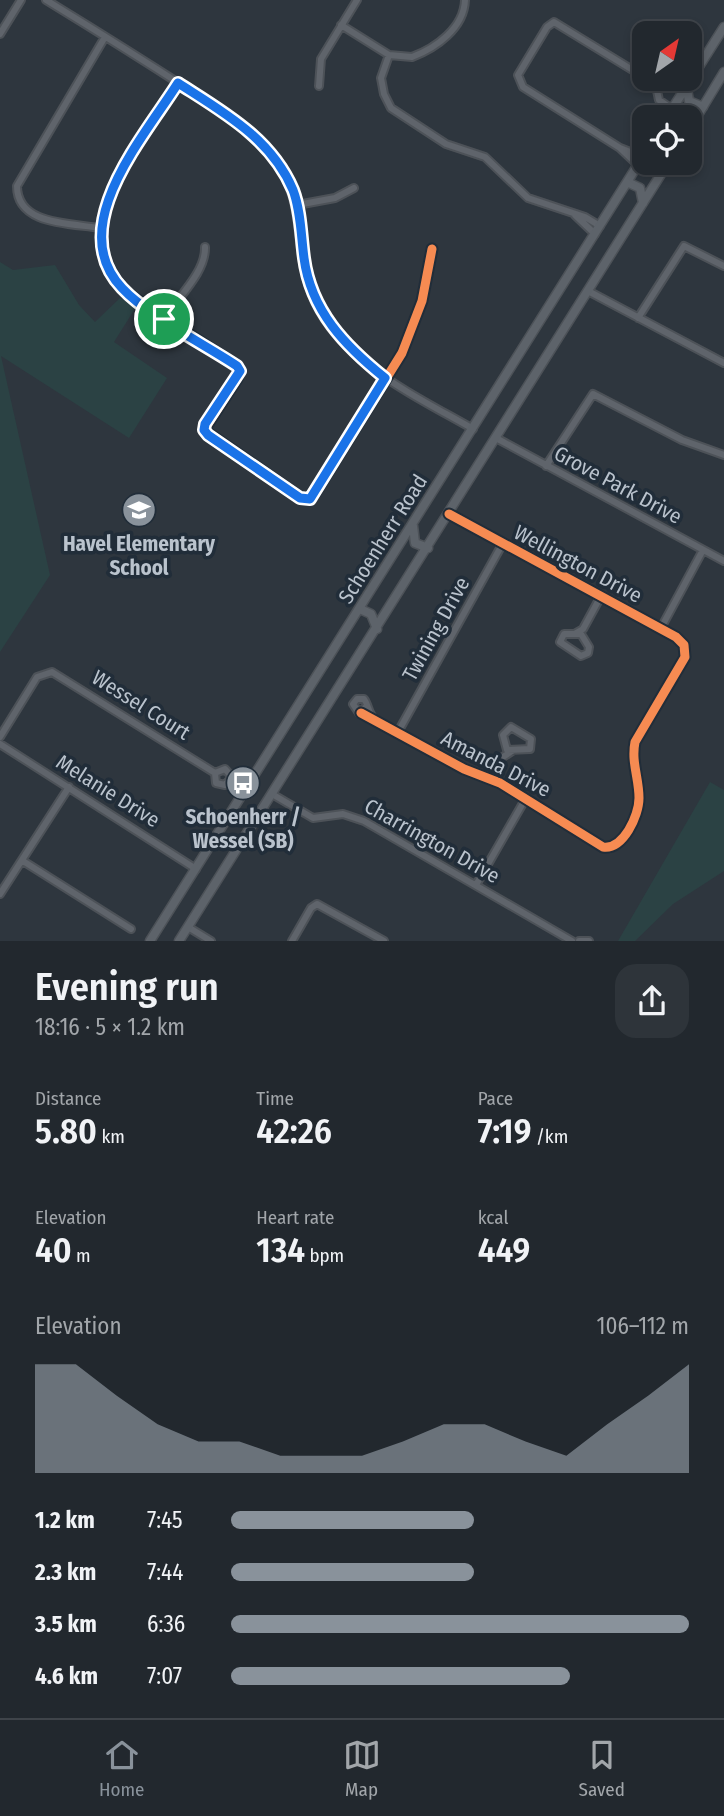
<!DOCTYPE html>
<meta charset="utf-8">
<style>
:root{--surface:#22282e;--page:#2e343a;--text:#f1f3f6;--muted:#a2a6aa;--line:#3f444a;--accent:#89929b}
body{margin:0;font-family:"Fira Sans Condensed",sans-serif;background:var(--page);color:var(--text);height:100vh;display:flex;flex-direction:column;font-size:26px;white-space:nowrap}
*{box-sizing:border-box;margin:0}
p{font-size:23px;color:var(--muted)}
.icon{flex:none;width:38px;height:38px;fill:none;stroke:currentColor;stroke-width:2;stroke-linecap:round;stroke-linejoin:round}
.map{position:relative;height:941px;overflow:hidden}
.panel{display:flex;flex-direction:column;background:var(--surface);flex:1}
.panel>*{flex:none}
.needle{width:46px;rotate:34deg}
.buttons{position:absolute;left:632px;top:21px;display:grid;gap:14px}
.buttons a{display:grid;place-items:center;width:70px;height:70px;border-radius:14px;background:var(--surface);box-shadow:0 4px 10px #0003,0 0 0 2px var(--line);font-size:35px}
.pin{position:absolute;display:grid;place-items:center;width:60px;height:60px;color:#fff;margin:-30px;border:4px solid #fff;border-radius:50%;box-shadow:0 2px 7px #0007}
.round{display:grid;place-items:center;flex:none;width:74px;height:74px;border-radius:21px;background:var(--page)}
.summary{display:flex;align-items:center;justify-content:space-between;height:119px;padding:0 35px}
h1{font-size:38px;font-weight:600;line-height:52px}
.metrics{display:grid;grid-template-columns:repeat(3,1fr);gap:10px;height:119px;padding:7px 35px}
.metrics div{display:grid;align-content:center}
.metrics b{font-size:35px;font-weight:600}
.metrics small{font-size:19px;font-weight:400}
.metrics p{font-size:19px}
.chart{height:196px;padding:14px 35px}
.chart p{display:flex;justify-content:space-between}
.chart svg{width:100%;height:126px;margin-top:7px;fill:var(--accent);opacity:.7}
ul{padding:0 35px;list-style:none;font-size:23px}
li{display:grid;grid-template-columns:112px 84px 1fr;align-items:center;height:52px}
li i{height:18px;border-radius:9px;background:var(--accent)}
.tabs{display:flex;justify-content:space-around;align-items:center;height:98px;border-top:2px solid var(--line);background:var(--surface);font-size:19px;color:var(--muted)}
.tabs a{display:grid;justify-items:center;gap:4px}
.tabs .active{color:var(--accent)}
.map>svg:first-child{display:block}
.green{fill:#2b4244}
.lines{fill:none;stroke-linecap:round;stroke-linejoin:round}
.minor-casing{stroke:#4d5258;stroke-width:10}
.secondary-casing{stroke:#4d5258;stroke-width:11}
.minor{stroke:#5f646b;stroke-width:6}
.secondary{stroke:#5d636a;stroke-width:8}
.cycleway-casing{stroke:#212d39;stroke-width:13}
.cycleway{stroke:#f68b52;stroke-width:9}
.route-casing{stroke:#fff;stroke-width:14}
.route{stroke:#1a73e8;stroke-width:9}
.labels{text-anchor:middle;stroke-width:7;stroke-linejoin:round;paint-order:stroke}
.street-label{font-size:21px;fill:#bac3cd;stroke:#212d39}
.poi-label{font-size:21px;font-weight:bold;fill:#bac3cd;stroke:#212d39}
</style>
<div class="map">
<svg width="724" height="941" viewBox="0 0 724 941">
<rect width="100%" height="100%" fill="#2e363e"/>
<path class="green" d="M 0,262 L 13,270 L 55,265 L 79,305 L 95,322 L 120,298 L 136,307 L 114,342 L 167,378 L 129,438 L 1,356 L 50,575 L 0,652 Z
M 710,782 L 724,790 L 724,871 L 673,904 L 635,941 L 618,941 Z"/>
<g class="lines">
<g class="minor-casing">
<path id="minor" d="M 46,0 C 95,30 143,60 191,91 C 219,109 250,127 270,153 C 308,202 292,239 310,290 C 334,359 414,395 473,429
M 341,25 L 389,55 L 412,57 C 436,48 464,28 465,0
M 0,34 L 21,0
M 389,55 L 381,78 L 384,94 L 391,108 L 446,144 L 485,157 L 528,198 L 585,217 L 600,226
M 646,79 L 656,86 L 659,100 L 672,109
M 178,83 C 140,142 59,232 130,295 L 237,366 L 240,371 L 237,379 L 204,430 L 301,498 L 310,498 L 315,493 L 402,353 L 422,301 L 432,249
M 319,86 L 321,59 L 357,0
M 620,148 L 523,87 L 518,75 L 547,27 L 554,22 L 644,77
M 638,165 L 620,148 L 643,157
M 297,205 L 335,198 L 354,188
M 575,215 L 595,234
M 100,228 C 69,223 17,225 17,186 L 105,37
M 588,291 L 724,363
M 638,318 L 684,246 L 724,266
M 164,319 C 178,297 206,272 205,247
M 496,438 L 724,561
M 546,466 L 593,394 L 682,440 L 724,455
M 661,628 L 703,550
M 576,633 L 583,629 L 601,596
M 564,634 L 581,634 L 589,647 L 588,653 L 581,656 L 560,642 Z
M 367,706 L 359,713 L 353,704 L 357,699 L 364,699 C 368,704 368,711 372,716
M 361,713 L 464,769 L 500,783 L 603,847 C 623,850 639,816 639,798 C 639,778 631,762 635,742 L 685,657 L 684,645 L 676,637 L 449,514
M 511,727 L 531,739 L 530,749 L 507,750 L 503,735 Z
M 398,732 L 503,543
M 0,737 L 37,677 L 52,672 L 215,773 L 216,783 L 225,785 L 232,777 L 225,769 L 215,773
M 0,744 L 196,869
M 488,777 L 497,761 L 512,751
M 272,794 L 313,818 L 343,814 L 364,821 L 572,941
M 23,861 L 131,929
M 476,885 L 526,798
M 0,894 L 69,787
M 188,927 L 211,941
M 292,941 L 311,908 L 317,904 L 384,941
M 579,941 L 589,941"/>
</g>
<g class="secondary-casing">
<path id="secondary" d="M 687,89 L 689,101 L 703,107
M 667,117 L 724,27
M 690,128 L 724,72
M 627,182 L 640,188 L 643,203
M 413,526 L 415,543 L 428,548
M 360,609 L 371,614 L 377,629
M 150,941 L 644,155
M 179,941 L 668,163"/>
</g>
<use href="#minor" class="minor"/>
<use href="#secondary" class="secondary"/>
<g class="cycleway-casing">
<path id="cycleway" d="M 178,83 C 140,142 59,232 130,295 L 237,366 L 240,371 L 237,379 L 204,430 L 301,498 L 310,498 L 315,493 L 402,353 L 422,301 L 432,249
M 361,713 L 464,769 L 500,783 L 603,847 C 623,850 639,816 639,798 C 639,778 631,762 635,742 L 685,657 L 684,645 L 676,637 L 449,514"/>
</g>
<use href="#cycleway" class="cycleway"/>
</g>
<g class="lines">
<g class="route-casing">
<path id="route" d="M 178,83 C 223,112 271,138 293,190 C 301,211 301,236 304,258 C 311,311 345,346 385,378 L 310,499 L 300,498 L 208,435 L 204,430 L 205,424 L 240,371 L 237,366 C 204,344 148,316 122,288 C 64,227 144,137 178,83 Z"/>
</g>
<use href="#route" class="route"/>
</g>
<defs>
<g id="school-disc" transform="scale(1.75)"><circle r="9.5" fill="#89929b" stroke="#212d39"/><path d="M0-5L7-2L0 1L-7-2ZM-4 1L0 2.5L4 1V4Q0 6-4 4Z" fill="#fff"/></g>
<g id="bus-disc" transform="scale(1.75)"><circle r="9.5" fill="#89929b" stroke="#212d39"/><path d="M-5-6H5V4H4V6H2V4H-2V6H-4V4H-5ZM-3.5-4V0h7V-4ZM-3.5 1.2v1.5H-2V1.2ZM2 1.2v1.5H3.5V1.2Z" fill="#fff"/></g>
</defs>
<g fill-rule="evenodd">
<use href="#school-disc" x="139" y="510"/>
<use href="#bus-disc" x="243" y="783"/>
</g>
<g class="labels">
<g class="street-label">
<text transform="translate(618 485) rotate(28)" y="7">Grove Park Drive</text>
<text transform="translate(383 539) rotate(-58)" y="7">Schoenherr Road</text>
<text transform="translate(578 564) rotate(28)" y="7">Wellington Drive</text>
<text transform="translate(436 629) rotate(-61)" y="7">Twining Drive</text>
<text transform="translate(141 705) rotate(32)" y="7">Wessel Court</text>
<text transform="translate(496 764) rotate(27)" y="7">Amanda Drive</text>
<text transform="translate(108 791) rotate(32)" y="7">Melanie Drive</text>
<text transform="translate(432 841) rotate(29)" y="7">Charrington Drive</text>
</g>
<g class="poi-label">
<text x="139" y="551">Havel Elementary<tspan x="139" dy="24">School</tspan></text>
<text x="243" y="824">Schoenherr /<tspan x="243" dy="24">Wessel (SB)</tspan></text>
</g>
</g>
</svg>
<div class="buttons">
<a><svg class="needle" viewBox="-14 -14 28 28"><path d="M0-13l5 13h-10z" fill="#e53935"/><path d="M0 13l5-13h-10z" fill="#a2a6aa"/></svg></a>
<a><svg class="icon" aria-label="locate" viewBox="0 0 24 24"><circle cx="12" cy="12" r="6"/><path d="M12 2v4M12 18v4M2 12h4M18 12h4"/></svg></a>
</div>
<div class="pin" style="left:164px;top:319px;background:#1e9e55"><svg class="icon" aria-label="arrive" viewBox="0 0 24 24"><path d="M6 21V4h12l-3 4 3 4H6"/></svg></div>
</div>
<section class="panel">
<div class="summary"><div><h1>Evening run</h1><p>18:16 · 5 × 1.2 km</p></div><a class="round"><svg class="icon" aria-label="share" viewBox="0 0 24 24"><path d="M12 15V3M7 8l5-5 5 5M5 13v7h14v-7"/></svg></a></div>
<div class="metrics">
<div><p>Distance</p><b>5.80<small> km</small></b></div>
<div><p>Time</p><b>42:26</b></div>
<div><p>Pace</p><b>7:19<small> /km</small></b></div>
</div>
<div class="metrics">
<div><p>Elevation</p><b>40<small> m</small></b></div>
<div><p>Heart rate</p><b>134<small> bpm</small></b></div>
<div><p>kcal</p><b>449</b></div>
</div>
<div class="chart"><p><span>Elevation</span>106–112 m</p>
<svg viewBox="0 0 160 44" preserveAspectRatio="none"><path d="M0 44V6L10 6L20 17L30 27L40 33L50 33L60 38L70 38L80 38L90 33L100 27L110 27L120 33L130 38L140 27L150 17L160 6V44z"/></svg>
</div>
<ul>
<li><b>1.2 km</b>7:45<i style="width:53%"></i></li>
<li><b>2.3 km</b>7:44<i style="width:53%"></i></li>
<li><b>3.5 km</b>6:36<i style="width:100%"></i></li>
<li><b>4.6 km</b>7:07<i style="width:74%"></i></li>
</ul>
</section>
<nav class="tabs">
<a class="active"><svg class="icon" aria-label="home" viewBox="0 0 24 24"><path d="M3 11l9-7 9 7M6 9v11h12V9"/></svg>Home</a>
<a><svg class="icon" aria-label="map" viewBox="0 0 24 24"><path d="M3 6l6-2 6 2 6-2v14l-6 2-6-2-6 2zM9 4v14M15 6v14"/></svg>Map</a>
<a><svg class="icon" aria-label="saved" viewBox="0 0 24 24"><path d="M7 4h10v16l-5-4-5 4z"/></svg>Saved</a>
</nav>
